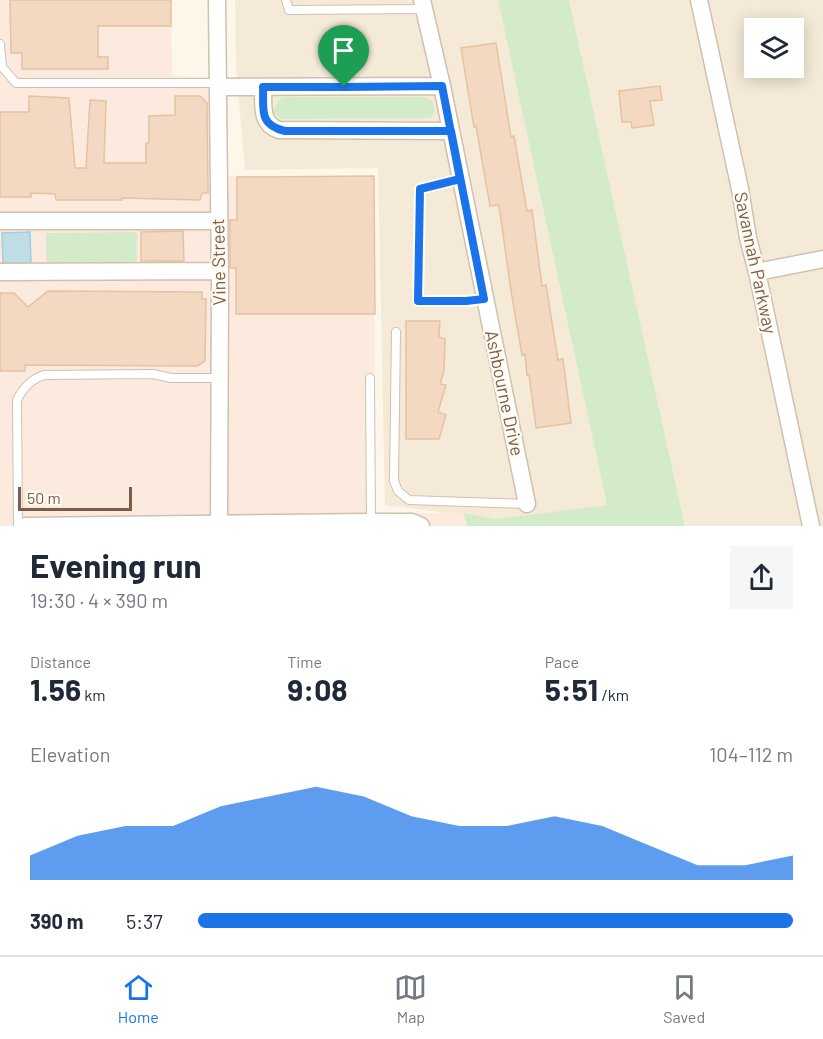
<!DOCTYPE html>
<meta charset="utf-8">
<style>
:root{--surface:#fff;--page:#f6f6f7;--text:#1f2937;--muted:#747a83;--line:#e0e1e3;--accent:#1a73e8}
body{margin:0;font-family:Barlow,sans-serif;background:var(--page);color:var(--text);height:100vh;display:flex;flex-direction:column;font-size:22px;white-space:nowrap}
*{box-sizing:border-box;margin:0}
p{font-size:20px;color:var(--muted)}
.icon{flex:none;width:33px;height:33px;fill:none;stroke:currentColor;stroke-width:2;stroke-linecap:round;stroke-linejoin:round}
.map{position:relative;height:526px;overflow:hidden}
.drawer{display:flex;flex-direction:column;background:var(--surface);flex:1}
.drawer>*{flex:none}
.controls{position:absolute;left:744px;top:18px;display:grid;gap:12px}
.controls a{display:grid;place-items:center;width:60px;height:60px;border-radius:0px;background:var(--surface);box-shadow:0 3px 15px #0003;font-size:30px}
.scale{position:absolute;left:18px;bottom:15px;width:114px;box-sizing:border-box;padding-left:6px;border:3px solid #79604c;border-top:0;font-size:16px;line-height:21px;white-space:nowrap;color:#79604c;-webkit-text-stroke:4px #fffbf1;paint-order:stroke}
.pin{position:absolute;display:grid;place-items:center;width:51px;height:51px;color:#fff;margin:-62px -26px;border-radius:50% 50% 50% 0;rotate:-45deg;box-shadow:0 0 6px #0007}
.pin .icon{rotate:45deg}
.round{display:grid;place-items:center;flex:none;width:63px;height:63px;border-radius:0px;background:var(--page)}
.summary{display:flex;align-items:center;justify-content:space-between;height:102px;padding:0 30px}
h1{font-size:33px;font-weight:700;line-height:45px}
.figures{display:grid;grid-template-columns:repeat(3,1fr);gap:9px;height:102px;padding:6px 30px}
.figures div{display:grid;align-content:center}
.figures b{font-size:30px;font-weight:700}
.figures small{font-size:16px;font-weight:400}
.figures p{font-size:16px}
.chart{height:168px;padding:12px 30px}
.chart p{display:flex;justify-content:space-between}
.chart svg{width:100%;height:108px;margin-top:6px;fill:var(--accent);opacity:.7}
ul{padding:0 30px;list-style:none;font-size:20px}
li{display:grid;grid-template-columns:96px 72px 1fr;align-items:center;height:45px}
li i{height:15px;border-radius:8px;background:var(--accent)}
.tabs{display:flex;justify-content:space-around;align-items:center;height:84px;border-top:2px solid var(--line);background:var(--surface);font-size:16px;color:var(--muted)}
.tabs a{display:grid;justify-items:center;gap:3px}
.tabs .current{color:var(--accent)}
.map>svg:first-child{display:block}
.residential{fill:#f5ead8;fill-rule:evenodd}
.commercial{fill:#fdeade}
.green{fill:#d3ebc8}
.water{fill:#bedde7;stroke:#a4ccd9;stroke-width:1.5}
.building{fill:#f3d9c1;stroke:#e5c2a2;stroke-width:1.5}
.lines{fill:none;stroke-linecap:round;stroke-linejoin:round}
.lane-casing{stroke:#d0c0af;stroke-width:10}
.street-casing{stroke:#d0c0af;stroke-width:19}
.lane{stroke:#fff;stroke-width:8}
.street{stroke:#fff;stroke-width:16}
.route-casing{stroke:#fff;stroke-width:12}
.route{stroke:#1a73e8;stroke-width:8}
.labels{text-anchor:middle;stroke-width:4.5;stroke-linejoin:round;paint-order:stroke}
.street-label{font-size:18px;fill:#79604c;stroke:#fffbf1}
</style>
<div class="map">
<svg width="823" height="526" viewBox="0 0 823 526">
<rect width="100%" height="100%" fill="#fdf7ea"/>
<path class="residential" d="M 235,0 L 498,0 L 607,505 L 495,519 L 385,505 L 378,168 L 245,170 L 236,68 Z
M 569,0 L 823,0 L 823,526 L 685,526 ZM 754,28 L 794,28 L 794,68 L 754,68 Z"/>
<path class="commercial" d="M 0,0 L 171,0 L 172,76 L 228,77 L 227,176 L 374,176 L 375,513 L 463,513 L 467,526 L 0,526 Z"/>
<path class="green" d="M 498,0 L 569,0 L 685,526 L 467,526 L 463,513 L 495,519 L 607,505 Z
M 282,97 L 425,97 L 433,102 C 435,109 435,113 430,118 L 281,119 L 274,113 L 273,109 Z
M 137,232 L 137,262 L 46,263 L 46,233 Z"/>
<path class="water" d="M 30,232 L 31,263 L 3,263 L 2,233 Z"/>
<path class="building" d="M 10,0 L 171,0 L 171,26 L 98,26 L 98,57 L 108,57 L 108,69 L 22,69 L 22,53 L 11,53 Z
M 496,43 L 511,137 L 514,136 L 527,211 L 532,210 L 542,286 L 546,285 L 558,360 L 563,359 L 571,423 L 536,428 L 529,375 L 527,375 L 525,354 L 522,355 L 511,291 L 499,205 L 490,206 L 476,126 L 474,127 L 461,48 Z
M 660,86 L 662,100 L 650,101 L 654,125 L 632,128 L 631,122 L 622,122 L 619,91 Z
M 29,96 L 69,98 L 75,168 L 86,168 L 90,100 L 106,101 L 104,163 L 146,163 L 146,143 L 149,143 L 149,116 L 175,115 L 175,96 L 200,96 L 207,103 L 208,193 L 202,193 L 200,200 L 122,198 L 122,200 L 56,200 L 55,194 L 31,193 L 31,197 L 0,197 L 0,112 L 29,112 Z
M 374,176 L 375,314 L 236,314 L 236,268 L 230,268 L 230,220 L 237,220 L 237,177 Z
M 183,231 L 184,261 L 141,261 L 141,232 Z
M 48,291 L 202,292 L 202,299 L 206,299 L 205,361 L 197,366 L 25,365 L 25,371 L 0,371 L 0,293 L 14,293 L 28,307 Z
M 406,321 L 440,321 L 439,337 L 445,339 L 444,371 L 440,384 L 446,385 L 438,412 L 446,415 L 439,439 L 406,439 Z"/>
<g class="lines">
<g class="lane-casing">
<path id="lane" d="M 286,0 L 289,10 L 423,9
M 0,44 L 2,67 L 16,83 L 218,83
M 460,179 L 420,189 L 418,301 L 466,301 L 484,299
M 396,332 L 394,481 L 398,491 L 409,500 L 527,504
M 370,378 L 371,522
M 18,526 L 17,400 C 23,388 31,379 44,375 L 153,374 L 171,378 L 219,378"/>
</g>
<g class="street-casing">
<path id="street" d="M 217,0 L 220,287 L 219,523
M 422,0 L 442,86 L 527,504
M 699,0 L 740,189 L 748,238 L 757,272 L 811,526
M 219,87 L 442,86
M 263,87 C 264,104 259,123 279,130 L 451,131
M 0,221 L 219,221
M 0,272 L 220,271
M 757,272 L 823,259
M 25,526 L 371,522 L 412,522 L 421,526"/>
</g>
<use href="#lane" class="lane"/>
<use href="#street" class="street"/>
</g>
<g class="lines">
<g class="route-casing">
<path id="route" d="M 344,87 L 263,87 C 264,109 258,125 285,131 L 451,131 L 484,299 L 466,301 L 418,301 L 420,189 L 460,179 L 442,86 L 344,87"/>
</g>
<use href="#route" class="route"/>
</g>
<g class="labels">
<g class="street-label">
<text transform="translate(219 262) rotate(-91)" y="6">Vine Street</text>
<text transform="translate(755 263) rotate(78)" y="6">Savannah Parkway</text>
<text transform="translate(504 393) rotate(78)" y="6">Ashbourne Drive</text>
</g>
</g>
</svg>
<div class="controls">
<a><svg class="icon" aria-label="layers" viewBox="0 0 24 24"><path d="M12 4l9 5-9 5-9-5zM3 14l9 5 9-5"/></svg></a>
</div>
<div class="scale">50 m</div>
<div class="pin" style="left:344px;top:87px;background:#1e9e55"><svg class="icon" aria-label="arrive" viewBox="0 0 24 24"><path d="M6 21V4h12l-3 4 3 4H6"/></svg></div>
</div>
<section class="drawer">
<div class="summary"><div><h1>Evening run</h1><p>19:30 · 4 × 390 m</p></div><a class="round"><svg class="icon" aria-label="share" viewBox="0 0 24 24"><path d="M12 15V3M7 8l5-5 5 5M5 13v7h14v-7"/></svg></a></div>
<div class="figures">
<div><p>Distance</p><b>1.56<small> km</small></b></div>
<div><p>Time</p><b>9:08</b></div>
<div><p>Pace</p><b>5:51<small> /km</small></b></div>
</div>
<div class="chart"><p><span>Elevation</span>104–112 m</p>
<svg viewBox="0 0 160 44" preserveAspectRatio="none"><path d="M0 44V34L10 26L20 22L30 22L40 14L50 10L60 6L70 10L80 18L90 22L100 22L110 18L120 22L130 30L140 38L150 38L160 34V44z"/></svg>
</div>
<ul>
<li><b>390 m</b>5:37<i style="width:100%"></i></li>
</ul>
</section>
<nav class="tabs">
<a class="current"><svg class="icon" aria-label="home" viewBox="0 0 24 24"><path d="M3 11l9-7 9 7M6 9v11h12V9"/></svg>Home</a>
<a><svg class="icon" aria-label="map" viewBox="0 0 24 24"><path d="M3 6l6-2 6 2 6-2v14l-6 2-6-2-6 2zM9 4v14M15 6v14"/></svg>Map</a>
<a><svg class="icon" aria-label="saved" viewBox="0 0 24 24"><path d="M7 4h10v16l-5-4-5 4z"/></svg>Saved</a>
</nav>
